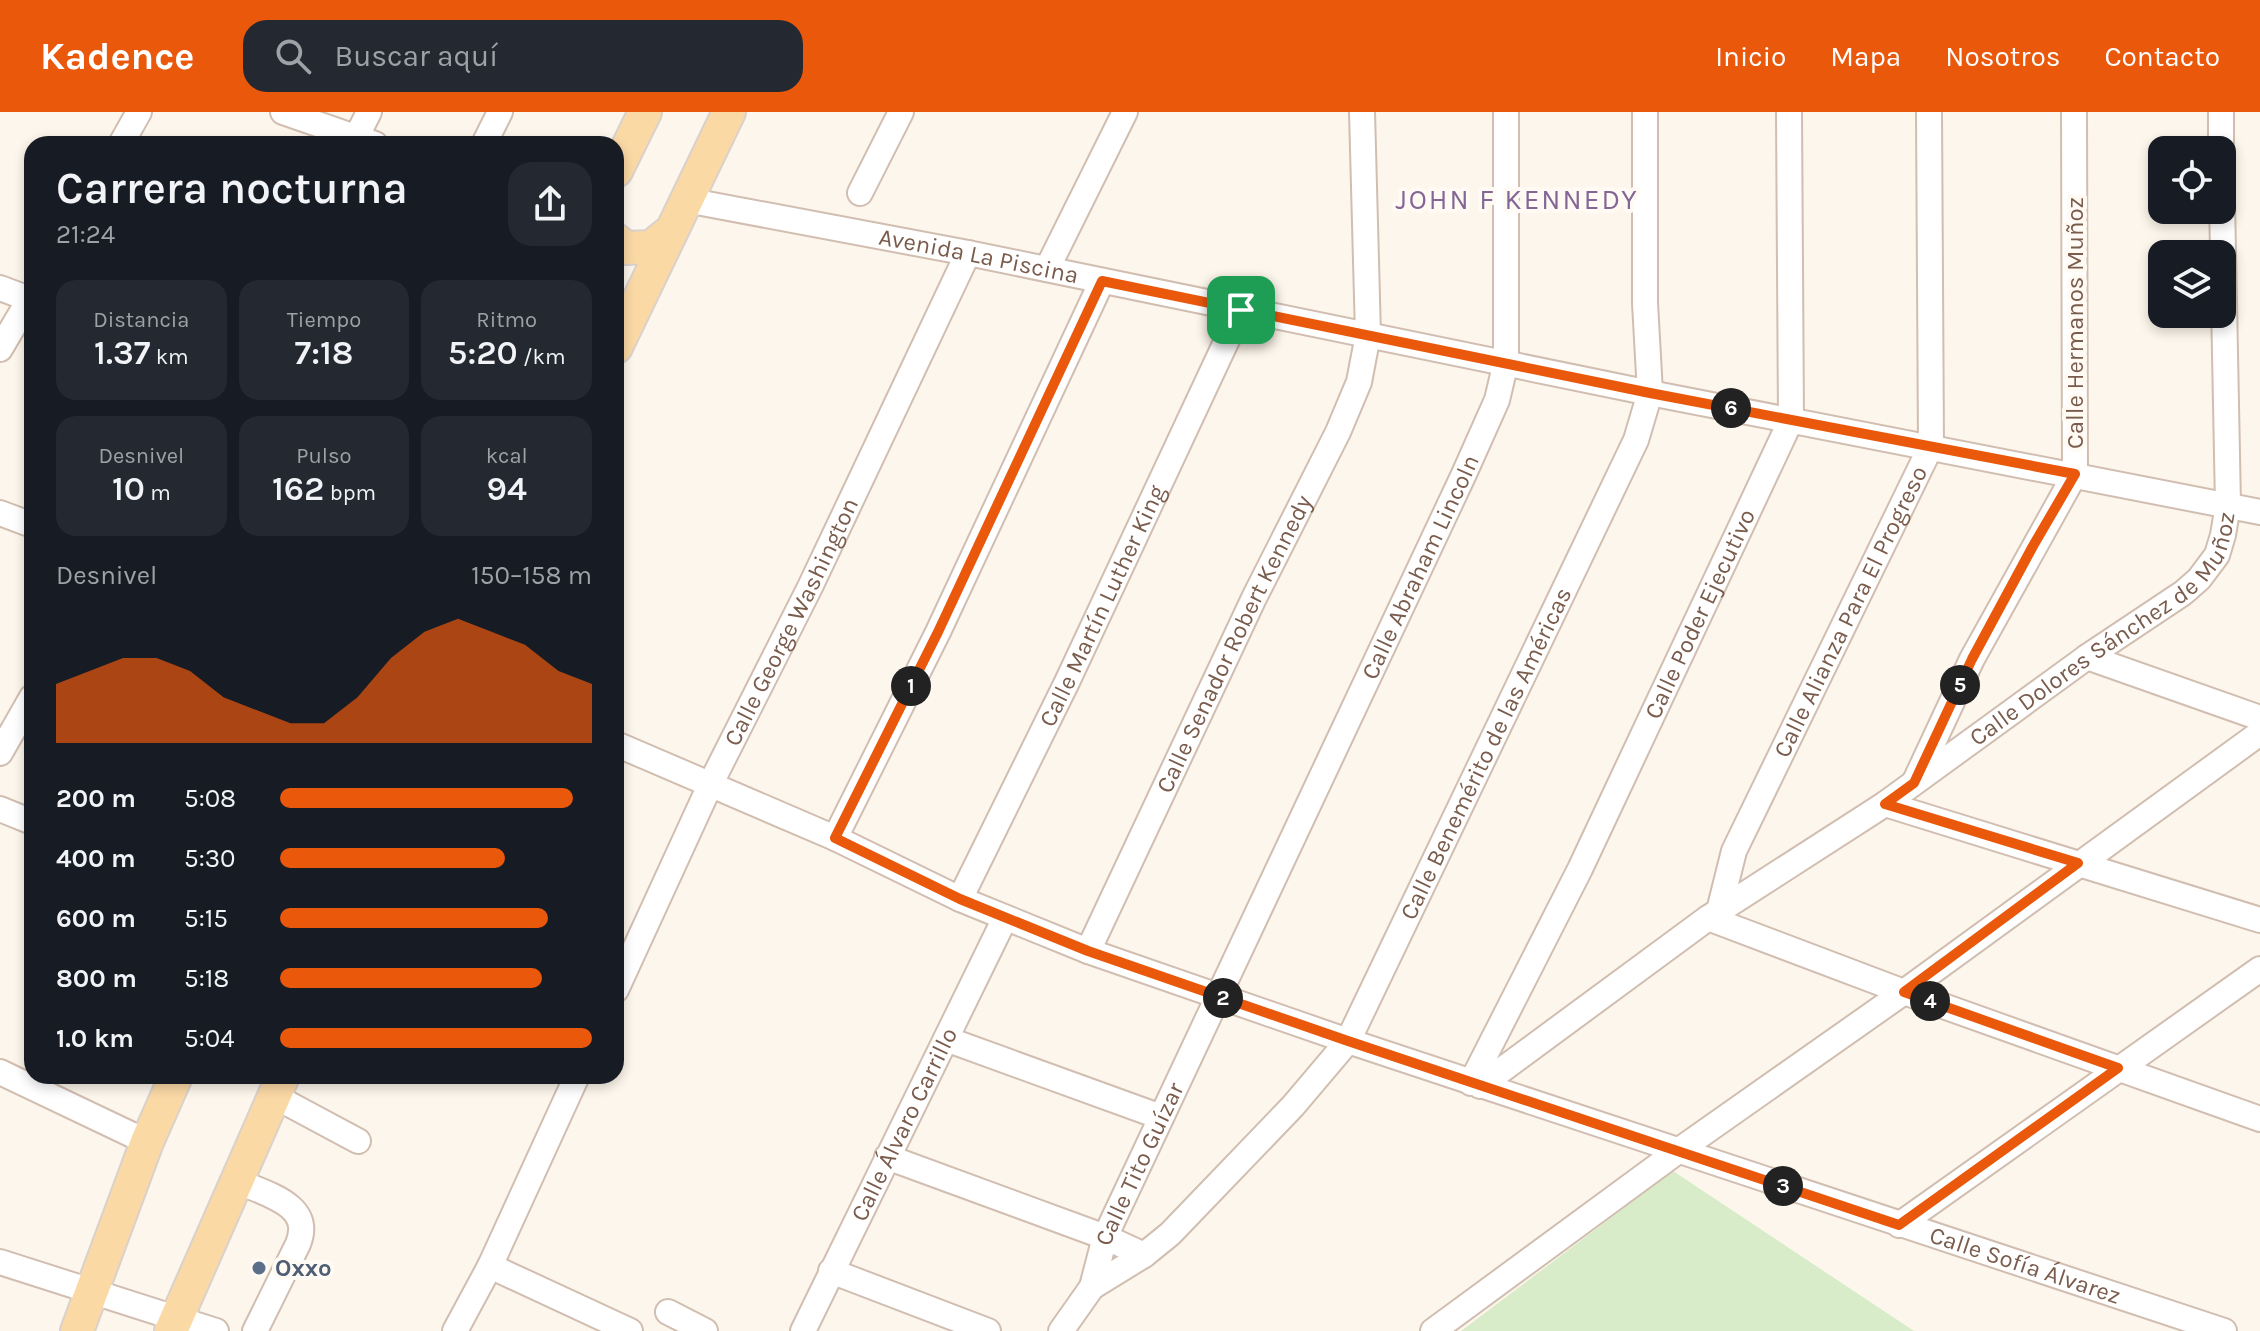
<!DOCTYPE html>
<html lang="es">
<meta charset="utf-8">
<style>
:root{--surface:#171b24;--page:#242831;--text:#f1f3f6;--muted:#9ea1a6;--accent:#ea580c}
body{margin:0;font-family:Karla,sans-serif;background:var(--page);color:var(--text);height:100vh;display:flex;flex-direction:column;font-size:30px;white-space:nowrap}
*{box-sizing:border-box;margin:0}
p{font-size:26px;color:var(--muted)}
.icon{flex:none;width:44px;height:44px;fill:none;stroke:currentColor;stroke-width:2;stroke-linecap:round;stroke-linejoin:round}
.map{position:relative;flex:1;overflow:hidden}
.panel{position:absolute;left:24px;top:24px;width:600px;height:948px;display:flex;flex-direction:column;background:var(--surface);border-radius:24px;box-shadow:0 4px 12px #0003}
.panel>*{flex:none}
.fabs{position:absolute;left:2148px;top:24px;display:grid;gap:16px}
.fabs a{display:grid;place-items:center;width:88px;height:88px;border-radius:16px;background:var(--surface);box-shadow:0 4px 12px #0003;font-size:40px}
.pin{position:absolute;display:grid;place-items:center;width:68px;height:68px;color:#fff;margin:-34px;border-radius:16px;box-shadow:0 4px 12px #0006}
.km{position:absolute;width:40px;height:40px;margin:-20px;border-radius:50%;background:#222;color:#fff;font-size:22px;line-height:40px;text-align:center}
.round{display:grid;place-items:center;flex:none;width:84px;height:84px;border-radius:24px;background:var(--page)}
.overview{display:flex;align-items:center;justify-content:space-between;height:136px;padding:0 32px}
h1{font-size:44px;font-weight:600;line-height:60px}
.stats{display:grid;grid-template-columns:repeat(3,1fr);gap:12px;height:136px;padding:8px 32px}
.stats div{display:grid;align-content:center;border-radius:20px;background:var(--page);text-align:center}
.stats b{font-size:34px;font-weight:600}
.stats small{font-size:22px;font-weight:400}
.stats p{font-size:22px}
.chart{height:224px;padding:16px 32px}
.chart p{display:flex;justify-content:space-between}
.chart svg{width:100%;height:144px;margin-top:8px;fill:var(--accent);opacity:.7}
ul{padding:0 32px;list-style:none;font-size:26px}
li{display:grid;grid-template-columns:128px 96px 1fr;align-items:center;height:60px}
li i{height:20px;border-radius:10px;background:var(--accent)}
header{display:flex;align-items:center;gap:48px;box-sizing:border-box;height:112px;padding:0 40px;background:var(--accent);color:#fff}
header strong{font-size:38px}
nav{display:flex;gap:44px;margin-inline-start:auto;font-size:28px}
.search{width:560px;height:72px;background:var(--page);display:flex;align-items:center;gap:20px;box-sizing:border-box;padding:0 28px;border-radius:24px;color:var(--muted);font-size:30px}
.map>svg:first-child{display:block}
.green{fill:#d8ecc9}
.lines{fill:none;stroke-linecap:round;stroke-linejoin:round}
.minor-casing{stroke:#d1beb0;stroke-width:28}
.major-casing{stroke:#dad1cd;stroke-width:36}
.minor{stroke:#fff;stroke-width:24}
.major{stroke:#fbd9a5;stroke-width:32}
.route-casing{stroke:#fff;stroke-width:16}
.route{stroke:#ea580c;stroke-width:10}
.service-dot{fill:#5c6f8a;stroke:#fffaf3;stroke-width:3}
.labels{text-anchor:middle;stroke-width:8;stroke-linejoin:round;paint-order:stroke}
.street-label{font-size:24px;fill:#7a5c4d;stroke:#fffaf3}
.service-label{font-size:24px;font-weight:bold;fill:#4e5e75;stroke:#fffaf3;text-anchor:start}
.quarter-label{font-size:28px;letter-spacing:2px;fill:#846695;stroke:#fffaf3}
</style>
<header>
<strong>Kadence</strong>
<div class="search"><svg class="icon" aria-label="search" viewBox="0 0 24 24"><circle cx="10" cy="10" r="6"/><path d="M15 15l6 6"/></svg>Buscar aquí</div>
<nav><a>Inicio</a><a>Mapa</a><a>Nosotros</a><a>Contacto</a></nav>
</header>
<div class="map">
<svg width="2260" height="1219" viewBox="0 0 2260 1219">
<rect width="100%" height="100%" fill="#fdf6ec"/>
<path class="green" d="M 1673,1059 L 1914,1219 L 1461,1219 Z"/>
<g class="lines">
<g class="minor-casing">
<g id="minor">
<path d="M 283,0 L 375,32"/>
<path d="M 356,26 L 369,0"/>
<path d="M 121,32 L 139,0"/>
<path d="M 484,32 L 500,0"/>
<path d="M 2221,38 L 2221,0"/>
<path d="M 860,81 L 901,0"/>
<path id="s1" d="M 686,88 L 968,141 L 1650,281 L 2260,400"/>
<path d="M 1047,157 L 1125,0"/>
<path d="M 0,176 L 32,188"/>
<path d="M 0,237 L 32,183"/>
<path d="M 0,401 L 32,413"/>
<path d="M 2087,545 L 2260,606"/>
<path id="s2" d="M 616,632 L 835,726 L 960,787 L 1088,839 L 1348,929 L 2224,1219"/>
<path d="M 0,641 L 32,585"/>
<path d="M 1915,669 L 1972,547 L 2075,362 L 2074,0"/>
<path d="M 1885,692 L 2260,808"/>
<path d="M 0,697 L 32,710"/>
<path d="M 835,726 L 938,520 L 1102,169"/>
<path id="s3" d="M 960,787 L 1067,570 L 1241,198"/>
<path id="s4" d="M 1719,799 L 1734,739 L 1931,334 L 1929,0"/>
<path d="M 1708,806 L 1904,880 L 2260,1007"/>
<path id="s5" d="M 1088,839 L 1254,486 L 1338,320 L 1359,270 L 1368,223 L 1362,0"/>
<path id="s6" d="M 616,878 L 711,671 L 810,475 L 968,141"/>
<path d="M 946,927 L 1161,1005"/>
<path d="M 0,960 L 147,1030"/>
<path id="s7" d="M 1471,971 L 1580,757 L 1791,308 L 1789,0"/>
<path id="s8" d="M 1480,974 L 1708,806 L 1885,692 L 2087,545 L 2183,481 L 2199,467 L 2217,443 L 2223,423 L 2228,393 L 2222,89"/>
<path d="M 274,984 L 358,1029"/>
<path d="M 887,1045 L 1105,1125 L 1144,1143"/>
<path d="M 237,1069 C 265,1082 314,1092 298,1132 L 255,1219"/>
<path d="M 1899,1113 L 2260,857"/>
<path d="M 0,1150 L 216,1219"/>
<path d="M 490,1154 L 630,1219"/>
<path d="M 831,1159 L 988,1219"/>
<path id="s9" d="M 1092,1175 L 1144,1143 L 1170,1122 L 1293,994 L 1348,929 L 1636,328 L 1650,281 L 1645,191 L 1645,0"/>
<path d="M 668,1200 L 705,1219"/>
<path d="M 455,1219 L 490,1154 L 577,964"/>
<path id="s10" d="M 803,1219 L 1005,806"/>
<path id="s11" d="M 1061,1219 L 1092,1175 L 1105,1125 L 1464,362 L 1497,288 L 1506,250 L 1506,0"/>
<path d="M 1433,1219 L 1678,1039 L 1904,880 L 2260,621"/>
</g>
</g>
<g class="major-casing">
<path id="major" d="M 616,59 L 645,0
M 616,128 L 626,136 L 651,135 L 671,119
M 616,235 L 729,0
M 77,1219 L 147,1030 L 176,964
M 171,1219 L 283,964"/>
</g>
<use href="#minor" class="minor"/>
<use href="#major" class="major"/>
</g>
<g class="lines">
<g class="route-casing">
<path id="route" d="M 1102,169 L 1650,281 L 2075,362 L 2033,434 L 1972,547 L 1914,671 L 1885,692 L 2078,751 L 1904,880 L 2118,956 L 1899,1113 L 1348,929 L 1088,839 L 960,787 L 835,726 L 938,520 Z"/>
</g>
<use href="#route" class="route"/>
</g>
<circle class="service-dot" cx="259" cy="1156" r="8"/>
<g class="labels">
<g class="street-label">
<text dy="8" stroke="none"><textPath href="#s1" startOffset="298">Avenida La Piscina</textPath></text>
<text transform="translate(2075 211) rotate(-90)" y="8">Calle Hermanos Muñoz</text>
<text dy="8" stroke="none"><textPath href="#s11" startOffset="846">Calle Abraham Lincoln</textPath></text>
<text dy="8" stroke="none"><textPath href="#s3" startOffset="326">Calle Martín Luther King</textPath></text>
<text dy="8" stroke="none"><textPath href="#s4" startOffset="328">Calle Alianza Para El Progreso</textPath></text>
<text dy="8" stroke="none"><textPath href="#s7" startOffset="522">Calle Poder Ejecutivo</textPath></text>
<text dy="8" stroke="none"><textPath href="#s6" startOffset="408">Calle George Washington</textPath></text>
<text dy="8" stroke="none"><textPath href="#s8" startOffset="778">Calle Dolores Sánchez de Muñoz</textPath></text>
<text dy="8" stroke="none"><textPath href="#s5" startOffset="340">Calle Senador Robert Kennedy</textPath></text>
<text dy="8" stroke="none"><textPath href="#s9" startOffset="676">Calle Benemérito de las Américas</textPath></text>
<text dy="8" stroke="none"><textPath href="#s10" startOffset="230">Calle Álvaro Carrillo</textPath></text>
<text dy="8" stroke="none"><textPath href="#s11" startOffset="186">Calle Tito Guízar</textPath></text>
<text dy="8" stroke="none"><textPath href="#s2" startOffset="1504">Calle Sofía Álvarez</textPath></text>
</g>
<g class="service-label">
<text x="275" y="1164">Oxxo</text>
</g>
<g class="quarter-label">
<text x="1517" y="97">JOHN F KENNEDY</text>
</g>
</g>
</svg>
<div class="fabs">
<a><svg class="icon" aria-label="locate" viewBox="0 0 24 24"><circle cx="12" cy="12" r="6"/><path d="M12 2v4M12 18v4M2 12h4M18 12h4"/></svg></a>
<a><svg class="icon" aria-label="layers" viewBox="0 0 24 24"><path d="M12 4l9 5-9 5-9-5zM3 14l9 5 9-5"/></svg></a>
</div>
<div class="pin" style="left:1241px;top:198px;background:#1e9e55"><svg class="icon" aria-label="arrive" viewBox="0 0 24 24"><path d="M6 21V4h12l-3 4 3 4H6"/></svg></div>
<b class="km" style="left:911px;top:574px">1</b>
<b class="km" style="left:1223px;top:886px">2</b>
<b class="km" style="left:1783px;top:1074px">3</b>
<b class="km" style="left:1930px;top:889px">4</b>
<b class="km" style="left:1960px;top:573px">5</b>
<b class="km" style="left:1731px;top:296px">6</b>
<section class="panel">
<div class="overview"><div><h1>Carrera nocturna</h1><p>21:24</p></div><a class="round"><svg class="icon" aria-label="share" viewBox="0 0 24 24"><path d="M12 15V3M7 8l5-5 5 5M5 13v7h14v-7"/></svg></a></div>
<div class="stats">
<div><p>Distancia</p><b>1.37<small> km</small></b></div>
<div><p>Tiempo</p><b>7:18</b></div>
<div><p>Ritmo</p><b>5:20<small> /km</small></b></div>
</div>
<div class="stats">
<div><p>Desnivel</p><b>10<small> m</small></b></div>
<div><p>Pulso</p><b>162<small> bpm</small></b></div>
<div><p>kcal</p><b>94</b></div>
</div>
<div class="chart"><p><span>Desnivel</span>150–158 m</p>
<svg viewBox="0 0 160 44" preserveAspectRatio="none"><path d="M0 44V26L10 22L20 18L30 18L40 22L50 30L60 34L70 38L80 38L90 30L100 18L110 10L120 6L130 10L140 14L150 22L160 26V44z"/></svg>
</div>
<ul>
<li><b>200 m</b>5:08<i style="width:94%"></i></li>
<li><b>400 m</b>5:30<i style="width:72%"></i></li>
<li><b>600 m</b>5:15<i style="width:86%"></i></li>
<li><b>800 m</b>5:18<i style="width:84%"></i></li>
<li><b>1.0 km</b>5:04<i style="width:100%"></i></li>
</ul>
</section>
</div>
